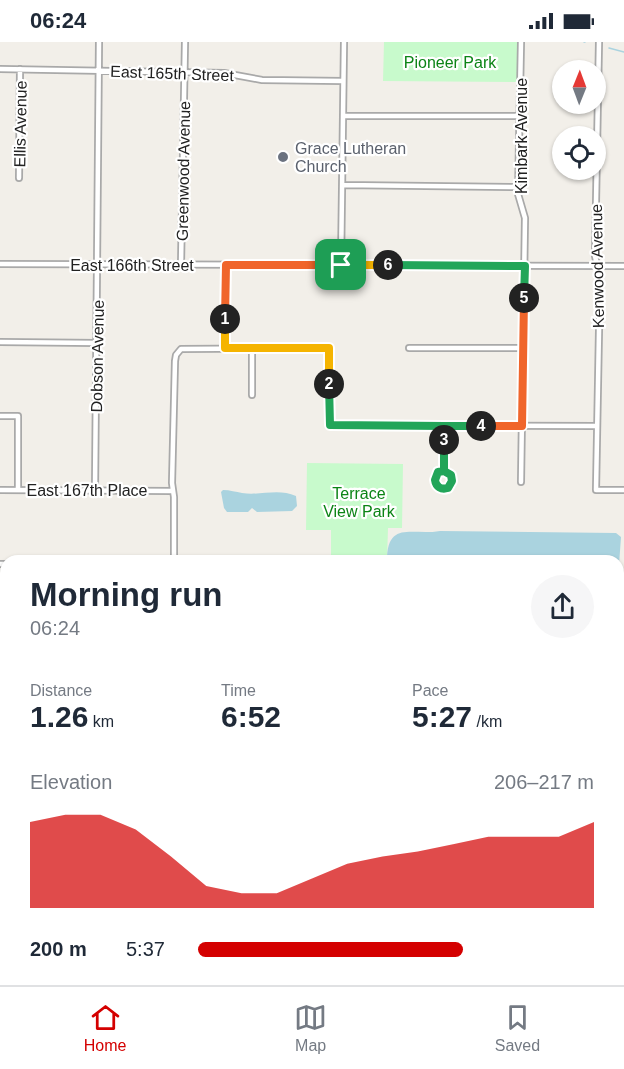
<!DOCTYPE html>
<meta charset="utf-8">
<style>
:root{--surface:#fff;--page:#f6f6f7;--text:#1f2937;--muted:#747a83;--line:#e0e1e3;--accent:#d40000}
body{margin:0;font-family:Arial,sans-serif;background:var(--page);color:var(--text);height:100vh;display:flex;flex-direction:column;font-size:22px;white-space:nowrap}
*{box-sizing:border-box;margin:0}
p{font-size:20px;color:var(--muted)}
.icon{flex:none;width:33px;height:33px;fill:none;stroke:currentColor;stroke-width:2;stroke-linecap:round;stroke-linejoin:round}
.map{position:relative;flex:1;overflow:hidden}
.sheet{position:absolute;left:0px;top:513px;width:624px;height:430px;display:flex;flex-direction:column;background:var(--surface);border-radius:18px 18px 0 0;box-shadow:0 2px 4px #0004}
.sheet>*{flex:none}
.needle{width:39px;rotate:1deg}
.buttons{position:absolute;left:552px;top:18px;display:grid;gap:12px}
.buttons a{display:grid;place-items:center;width:54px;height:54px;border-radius:50%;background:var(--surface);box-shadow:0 2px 4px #0004;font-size:30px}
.pin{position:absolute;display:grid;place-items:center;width:51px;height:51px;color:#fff;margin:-26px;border-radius:12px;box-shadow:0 3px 9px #0006}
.km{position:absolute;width:30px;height:30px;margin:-15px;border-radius:50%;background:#222;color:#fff;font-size:16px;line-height:30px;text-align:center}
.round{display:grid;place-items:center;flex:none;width:63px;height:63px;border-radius:32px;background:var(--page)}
.summary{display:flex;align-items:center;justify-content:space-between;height:102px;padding:0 30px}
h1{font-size:33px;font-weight:600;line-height:45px}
.figures{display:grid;grid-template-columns:repeat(3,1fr);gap:9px;height:102px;padding:6px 30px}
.figures div{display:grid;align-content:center}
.figures b{font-size:30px;font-weight:600}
.figures small{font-size:16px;font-weight:400}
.figures p{font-size:16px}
.chart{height:168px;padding:12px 30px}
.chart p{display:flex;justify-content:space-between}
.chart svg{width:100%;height:108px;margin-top:6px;fill:var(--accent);opacity:.7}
ul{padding:0 30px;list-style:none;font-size:20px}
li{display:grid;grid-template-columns:96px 72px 1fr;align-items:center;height:45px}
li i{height:15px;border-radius:8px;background:var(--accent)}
.status{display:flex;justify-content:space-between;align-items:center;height:42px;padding:0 30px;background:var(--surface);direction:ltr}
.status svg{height:16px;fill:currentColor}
.tab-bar{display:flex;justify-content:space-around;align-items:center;height:84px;border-top:2px solid var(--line);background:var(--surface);font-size:16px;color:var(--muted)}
.tab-bar a{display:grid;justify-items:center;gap:3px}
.tab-bar .selected{color:var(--accent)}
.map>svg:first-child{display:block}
.park{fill:#c8facc}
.water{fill:#aad3df}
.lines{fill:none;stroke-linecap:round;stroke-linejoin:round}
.stream{stroke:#aad3df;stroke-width:1.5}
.street-casing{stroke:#a9a9a9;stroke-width:8}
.secondary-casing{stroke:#707d05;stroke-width:9}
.street{stroke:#fff;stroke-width:4.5}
.secondary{stroke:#f7fabf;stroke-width:6}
.split-1-casing{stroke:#fff;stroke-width:12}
.split-2-casing{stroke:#fff;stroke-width:12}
.split-3-casing{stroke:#fff;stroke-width:12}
.split-4-casing{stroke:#fff;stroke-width:12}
.split-5-casing{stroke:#fff;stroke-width:12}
.split-6-casing{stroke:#fff;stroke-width:12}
.split-7-casing{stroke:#fff;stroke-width:12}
.split-1{stroke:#f0652b;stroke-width:8}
.split-2{stroke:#f5b400;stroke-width:8}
.split-3{stroke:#22a559;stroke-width:8}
.split-4{stroke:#22a559;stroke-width:8}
.split-5{stroke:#f0652b;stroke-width:8}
.split-6{stroke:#22a559;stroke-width:8}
.split-7{stroke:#f5b400;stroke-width:8}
.worship-dot{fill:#6b7280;stroke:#fff;stroke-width:2}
.labels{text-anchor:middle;stroke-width:4.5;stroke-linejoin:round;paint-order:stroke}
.park-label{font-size:16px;fill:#0c8416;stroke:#fff}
.street-label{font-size:16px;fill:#222;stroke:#fff}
.worship-label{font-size:16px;fill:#5b616d;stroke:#fff;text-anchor:start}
</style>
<div class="status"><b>06:24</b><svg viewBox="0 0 49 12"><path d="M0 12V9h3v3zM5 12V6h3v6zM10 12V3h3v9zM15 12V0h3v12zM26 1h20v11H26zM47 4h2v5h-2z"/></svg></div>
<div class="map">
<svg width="624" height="943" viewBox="0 0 624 943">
<rect width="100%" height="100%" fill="#f2efe9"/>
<path class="park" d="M 384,0 L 517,0 L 517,40 L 383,39 Z
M 307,421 L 403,422 L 402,486 L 388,486 L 387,519 L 331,519 L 331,488 L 306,488 Z"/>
<path class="water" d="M 223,448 C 230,448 236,450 242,451 C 260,454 278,446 296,454 L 297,464 L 292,469 L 257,470 L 252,466 L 248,470 L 227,470 L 224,466 L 221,450 Z
M 440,489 L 616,491 L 621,495 L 618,537 L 618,519 L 387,519 C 387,478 412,494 440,489 Z"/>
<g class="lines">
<path class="stream" d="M 584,0 L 585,0
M 609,6 L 624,10"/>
<g class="street-casing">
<path id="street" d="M 521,0 L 518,152 L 525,176 L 521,440
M 599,0 L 595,214 L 600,236 L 596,448 L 624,448
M 0,27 L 224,31 L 262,38 L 343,39
M 343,74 L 520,74
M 19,136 L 20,27
M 342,143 L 518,145
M 0,222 L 624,224
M 181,223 L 185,0
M 341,223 L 344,0
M 0,300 L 98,301
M 225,306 L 226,223
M 252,306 L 252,353
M 409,306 L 523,306
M 0,374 L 18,374 L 18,448
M 444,384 L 444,429
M435 438a9 9 0 1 1 18 0a9 9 0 1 1-18 0Z
M 0,448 L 173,449
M 95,448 L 99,0
M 174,519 L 174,455 L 172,441 L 175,319 L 176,313 L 181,307 L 329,306 L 330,383 L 597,384
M 0,522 L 6,522
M 618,594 L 624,594
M 618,659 L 624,659
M 0,712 L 6,717
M 618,729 L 624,729
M 618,797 L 624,797
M 0,822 L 6,825
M 618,871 L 624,871
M 104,938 L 106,943
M 615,938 L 617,943
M 192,943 L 192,938
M 272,943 L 272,938
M 473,943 L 473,938
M 548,943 L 548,938"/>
</g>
<g class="secondary-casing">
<path id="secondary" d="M 0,902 L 6,902
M 618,902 L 624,902"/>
</g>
<use href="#street" class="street"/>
<use href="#secondary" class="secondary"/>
</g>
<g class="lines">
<g class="split-1-casing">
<path id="split-1" d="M 225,277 L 226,223 L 341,223"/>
</g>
<g class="split-2-casing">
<path id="split-2" d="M 225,277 L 225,306 L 329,306 L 329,342"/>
</g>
<g class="split-3-casing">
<path id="split-3" d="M 329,342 L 330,383 L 444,384 L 444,398"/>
</g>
<g class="split-4-casing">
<path id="split-4" d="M 444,398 L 444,429 L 451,433 L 452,439 L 448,446 C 441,448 436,445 435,438 L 438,430 L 444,429 L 444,384 L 481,384"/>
</g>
<g class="split-5-casing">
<path id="split-5" d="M 481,384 L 522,384 L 524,256"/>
</g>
<g class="split-6-casing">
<path id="split-6" d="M 388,223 L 525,224 L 524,256"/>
</g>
<g class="split-7-casing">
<path id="split-7" d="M 341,223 L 388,223"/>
</g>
<use href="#split-1" class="split-1"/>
<use href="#split-2" class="split-2"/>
<use href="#split-3" class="split-3"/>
<use href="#split-4" class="split-4"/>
<use href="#split-5" class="split-5"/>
<use href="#split-6" class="split-6"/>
<use href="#split-7" class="split-7"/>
</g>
<circle class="worship-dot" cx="283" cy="115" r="6"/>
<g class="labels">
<g class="park-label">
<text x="450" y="26">Pioneer Park</text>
<text x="359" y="457">Terrace<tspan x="359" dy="18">View Park</tspan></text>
</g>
<g class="street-label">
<text transform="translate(172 31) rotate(2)" y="6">East 165th Street</text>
<text transform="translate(20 82) rotate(-89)" y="6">Ellis Avenue</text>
<text transform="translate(521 94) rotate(-90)" y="6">Kimbark Avenue</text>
<text transform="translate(183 129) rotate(-89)" y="6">Greenwood Avenue</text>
<text x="132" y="229">East 166th Street</text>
<text transform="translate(597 224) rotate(-91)" y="6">Kenwood Avenue</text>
<text transform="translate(97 314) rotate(-89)" y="6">Dobson Avenue</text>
<text x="87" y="454">East 167th Place</text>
</g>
<g class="worship-label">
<text x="295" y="112">Grace Lutheran<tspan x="295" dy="18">Church</tspan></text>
</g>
</g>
</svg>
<div class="buttons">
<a><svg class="needle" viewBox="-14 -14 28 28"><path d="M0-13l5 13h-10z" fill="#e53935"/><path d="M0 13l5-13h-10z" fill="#747a83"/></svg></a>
<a><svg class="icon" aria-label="locate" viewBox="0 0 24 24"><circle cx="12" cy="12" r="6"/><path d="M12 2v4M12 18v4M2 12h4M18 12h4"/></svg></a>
</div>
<div class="pin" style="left:341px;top:223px;background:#1e9e55"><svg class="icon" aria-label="arrive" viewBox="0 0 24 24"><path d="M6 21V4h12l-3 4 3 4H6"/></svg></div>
<b class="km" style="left:225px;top:277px">1</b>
<b class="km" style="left:329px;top:342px">2</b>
<b class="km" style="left:444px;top:398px">3</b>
<b class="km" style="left:481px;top:384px">4</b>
<b class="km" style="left:524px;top:256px">5</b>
<b class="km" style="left:388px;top:223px">6</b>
<section class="sheet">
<div class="summary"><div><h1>Morning run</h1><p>06:24</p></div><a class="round"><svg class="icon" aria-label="share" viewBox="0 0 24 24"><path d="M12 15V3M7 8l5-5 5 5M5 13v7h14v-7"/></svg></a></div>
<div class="figures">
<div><p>Distance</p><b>1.26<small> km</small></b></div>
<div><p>Time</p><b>6:52</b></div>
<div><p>Pace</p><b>5:27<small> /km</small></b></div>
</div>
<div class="chart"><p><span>Elevation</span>206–217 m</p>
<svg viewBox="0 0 160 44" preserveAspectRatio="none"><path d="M0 44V9L10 6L20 6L30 12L40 23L50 35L60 38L70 38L80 32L90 26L100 23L110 21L120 18L130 15L140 15L150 15L160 9V44z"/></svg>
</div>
<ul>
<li><b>200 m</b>5:37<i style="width:67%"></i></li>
</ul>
</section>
</div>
<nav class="tab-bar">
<a class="selected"><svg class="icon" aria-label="home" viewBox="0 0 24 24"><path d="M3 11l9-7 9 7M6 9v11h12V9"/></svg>Home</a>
<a><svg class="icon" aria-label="map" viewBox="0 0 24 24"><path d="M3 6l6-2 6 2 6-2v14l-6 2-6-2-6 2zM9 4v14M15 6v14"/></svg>Map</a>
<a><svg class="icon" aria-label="saved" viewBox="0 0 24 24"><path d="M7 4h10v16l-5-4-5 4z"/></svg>Saved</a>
</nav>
